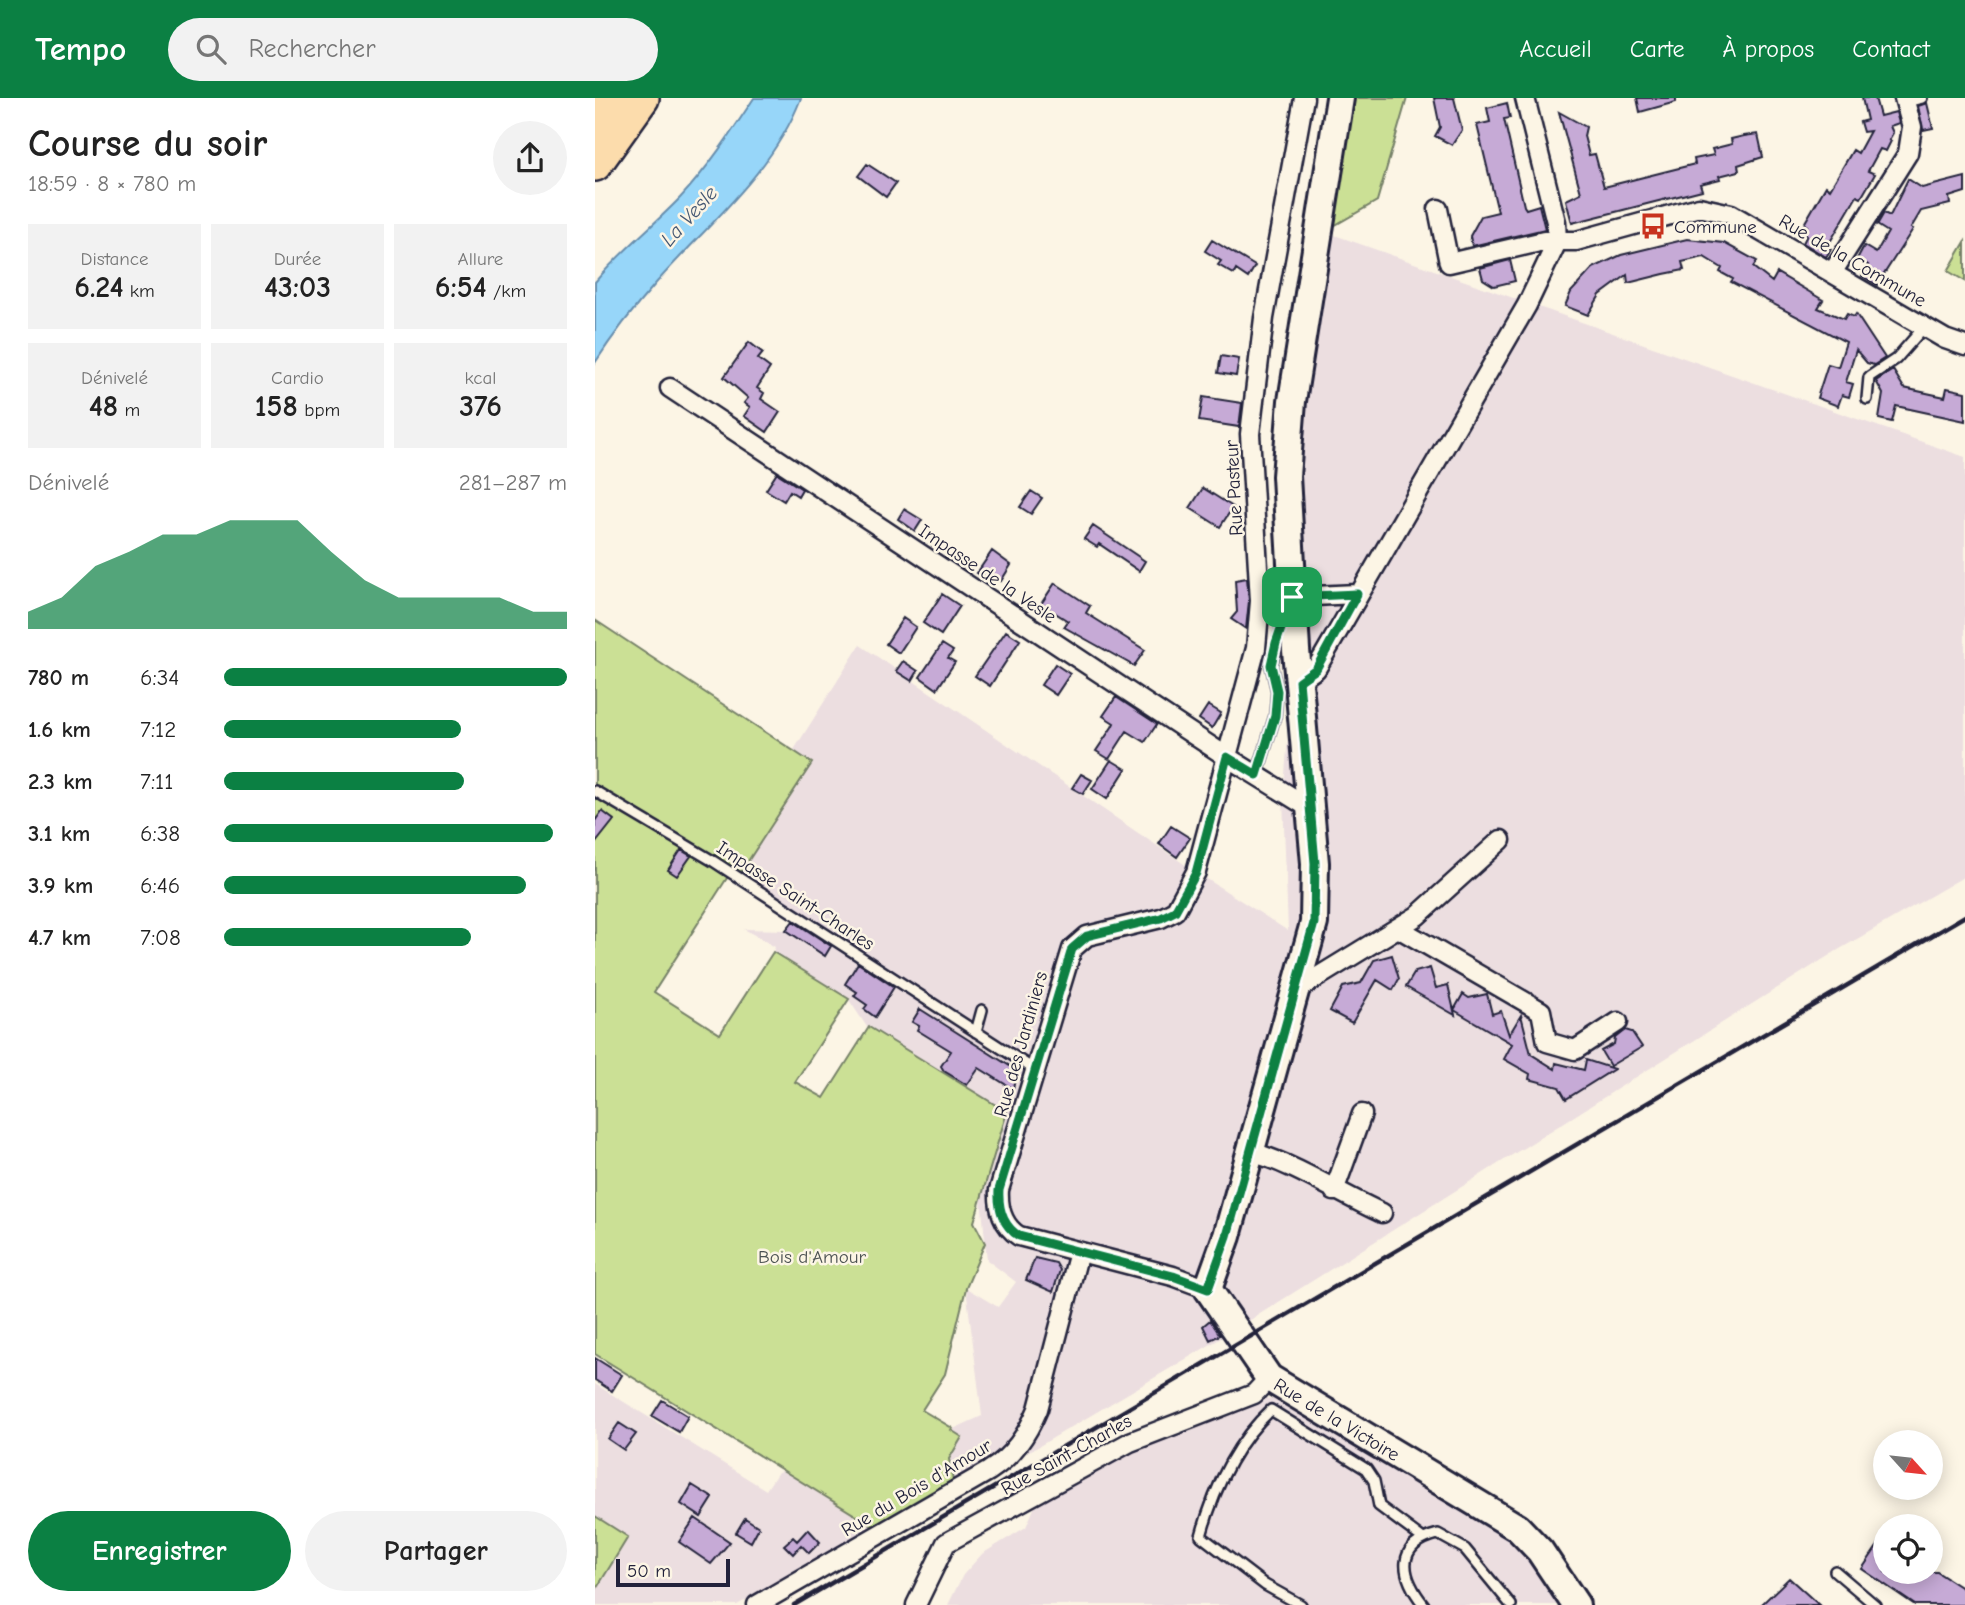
<!DOCTYPE html>
<html lang="fr">
<meta charset="utf-8">
<style>
:root{--surface:#fff;--page:#f2f2f2;--text:#222;--muted:#767676;--accent:#0b8043}
body{margin:0;font-family:"Comic Neue",sans-serif;background:var(--page);color:var(--text);height:100vh;display:flex;flex-direction:column;font-size:26px;white-space:nowrap}
*{box-sizing:border-box;margin:0}
p{font-size:23px;color:var(--muted)}
.icon{flex:none;width:38px;height:38px;fill:none;stroke:currentColor;stroke-width:2;stroke-linecap:round;stroke-linejoin:round}
.map{position:relative;flex:1;overflow:hidden}
.sheet{display:flex;flex-direction:column;background:var(--surface);width:595px}
.sheet>*{flex:none}
.needle{width:46px;rotate:117deg}
.controls{position:absolute;left:1278px;top:1332px;display:grid;gap:14px}
.controls a{display:grid;place-items:center;width:70px;height:70px;border-radius:50%;background:var(--surface);box-shadow:0 4px 18px #0003;font-size:35px}
.scale{position:absolute;left:21px;bottom:18px;width:114px;box-sizing:border-box;padding-left:7px;border:4px solid #22223b;border-top:0;font-size:19px;line-height:24px;white-space:nowrap;color:#22223b;-webkit-text-stroke:5px #fcf5e5;paint-order:stroke}
.pin{position:absolute;display:grid;place-items:center;width:60px;height:60px;color:#fff;margin:-30px;border-radius:14px;box-shadow:0 4px 10px #0006}
.round{display:grid;place-items:center;flex:none;width:74px;height:74px;border-radius:37px;background:var(--page)}
.head{display:flex;align-items:center;justify-content:space-between;height:119px;padding:0 28px}
h1{font-size:38px;font-weight:800;line-height:52px}
.stats{display:grid;grid-template-columns:repeat(3,1fr);gap:10px;height:119px;padding:7px 28px}
.stats div{display:grid;align-content:center;border-radius:0px;background:var(--page);text-align:center}
.stats b{font-size:30px;font-weight:800}
.stats small{font-size:19px;font-weight:400}
.stats p{font-size:19px}
.chart{height:196px;padding:14px 28px}
.chart p{display:flex;justify-content:space-between}
.chart svg{width:100%;height:126px;margin-top:7px;fill:var(--accent);opacity:.7}
.action{display:flex;gap:14px;margin-top:auto;padding:14px 28px}
.action a{flex:1;height:80px;border-radius:42px;background:var(--accent);color:#fff;font-size:28px;font-weight:800;line-height:80px;text-align:center}
.action a+a{background:var(--page);color:var(--text)}
ul{padding:0 28px;list-style:none;font-size:23px}
li{display:grid;grid-template-columns:112px 84px 1fr;align-items:center;height:52px}
li i{height:18px;border-radius:9px;background:var(--accent)}
header{display:flex;align-items:center;gap:42px;box-sizing:border-box;height:98px;padding:0 35px;background:var(--accent);color:#fff}
header strong{font-size:33px}
nav{display:flex;gap:38px;margin-inline-start:auto;font-size:24px}
.search{width:490px;height:63px;background:var(--page);display:flex;align-items:center;gap:18px;box-sizing:border-box;padding:0 24px;border-radius:38px;color:var(--muted);font-size:26px}
main{display:flex;flex:1;min-height:0}
.map>svg:first-child{display:block}
.built{fill:#ecdee0}
.green{fill:#cbe095;stroke:#768168;stroke-width:2}
.water{fill:#97d6f9;stroke:#688ead;stroke-width:2}
.building{fill:#c6aad6;stroke:#22223b;stroke-width:2}
.lines{fill:none;stroke-linecap:round;stroke-linejoin:round}
.lane-casing{stroke:#22223b;stroke-width:14}
.street-casing{stroke:#22223b;stroke-width:23}
.secondary-casing{stroke:#22223b;stroke-width:32}
.highway-casing{stroke:#22223b;stroke-width:38}
.lane{stroke:#fcf5e5;stroke-width:9}
.street{stroke:#fcf5e5;stroke-width:18}
.secondary{stroke:#fcf5e5;stroke-width:26}
.highway{stroke:#fcdcac;stroke-width:33}
.rail{stroke:#22223b;stroke-width:4.5}
.route-casing{stroke:#fff;stroke-width:14}
.route{stroke:#0b8043;stroke-width:9}
.labels{text-anchor:middle;stroke-width:5;stroke-linejoin:round;paint-order:stroke}
.poi-label{font-size:19px;fill:#22223b;stroke:#fcf5e5;text-anchor:start}
.street-label{font-size:19px;fill:#22223b;stroke:#fcf5e5}
.park-label{font-size:19px;fill:#4c5252;stroke:#fcf5e5}
.water-label{font-size:21px;font-style:italic;fill:#455874;stroke:#fcf5e5}
</style>
<header>
<strong>Tempo</strong>
<div class="search"><svg class="icon" aria-label="search" viewBox="0 0 24 24"><circle cx="10" cy="10" r="6"/><path d="M15 15l6 6"/></svg>Rechercher</div>
<nav><a>Accueil</a><a>Carte</a><a>À propos</a><a>Contact</a></nav>
</header>
<main>
<section class="sheet">
<div class="head"><div><h1>Course du soir</h1><p>18:59 · 8 × 780 m</p></div><a class="round"><svg class="icon" aria-label="share" viewBox="0 0 24 24"><path d="M12 15V3M7 8l5-5 5 5M5 13v7h14v-7"/></svg></a></div>
<div class="stats">
<div><p>Distance</p><b>6.24<small> km</small></b></div>
<div><p>Durée</p><b>43:03</b></div>
<div><p>Allure</p><b>6:54<small> /km</small></b></div>
</div>
<div class="stats">
<div><p>Dénivelé</p><b>48<small> m</small></b></div>
<div><p>Cardio</p><b>158<small> bpm</small></b></div>
<div><p>kcal</p><b>376</b></div>
</div>
<div class="chart"><p><span>Dénivelé</span>281–287 m</p>
<svg viewBox="0 0 160 44" preserveAspectRatio="none"><path d="M0 44V38L10 33L20 22L30 17L40 11L50 11L60 6L70 6L80 6L90 17L100 27L110 33L120 33L130 33L140 33L150 38L160 38V44z"/></svg>
</div>
<ul>
<li><b>780 m</b>6:34<i style="width:100%"></i></li>
<li><b>1.6 km</b>7:12<i style="width:69%"></i></li>
<li><b>2.3 km</b>7:11<i style="width:70%"></i></li>
<li><b>3.1 km</b>6:38<i style="width:96%"></i></li>
<li><b>3.9 km</b>6:46<i style="width:88%"></i></li>
<li><b>4.7 km</b>7:08<i style="width:72%"></i></li>
</ul>
<div class="action"><a>Enregistrer</a><a>Partager</a></div>
</section>
<div class="map">
<svg width="1370" height="1507" viewBox="0 0 1370 1507">
<rect width="100%" height="100%" fill="#fcf5e5"/>
<filter id="ink" filterUnits="userSpaceOnUse"><feTurbulence type="fractalNoise" baseFrequency=".0143" numOctaves="2"/><feDisplacementMap in="SourceGraphic" scale="14" xChannelSelector="R" yChannelSelector="G"/><feConvolveMatrix kernelMatrix="1 2 1 2 8 2 1 2 1" color-interpolation-filters="sRGB"/></filter>
<g filter="url(#ink)">
<path class="built" d="M 728,133 L 1370,359 L 1370,778 L 1238,855 L 633,1236 L 441,1350 L 358,1383 L 142,1507 L 0,1507 L 0,1286 L 171,1392 L 183,1374 L 356,1332 L 387,1318 L 371,1190 L 403,1209 L 421,1184 L 392,1162 L 386,1100 L 254,902 L 178,854 L 180,849 L 149,831 L 191,832 L 204,812 L 129,763 L 265,547 L 601,774 L 693,833 L 688,701 L 694,626 L 682,375 Z
M 664,1300 L 683,1301 L 914,1440 L 933,1458 L 966,1507 L 353,1507 L 368,1477 L 387,1456 L 431,1429 L 443,1401 L 555,1338 Z"/>
<path class="green" d="M 758,0 L 812,0 L 782,103 L 735,130 Z
M 1370,144 L 1370,183 L 1353,173 Z
M 0,522 L 217,665 L 146,774 L 132,780 L 59,894 L 125,936 L 178,854 L 254,901 L 200,984 L 229,1000 L 274,929 L 412,1014 L 379,1124 L 390,1145 L 371,1190 L 350,1276 L 327,1312 L 357,1330 L 356,1332 L 367,1339 L 354,1361 L 358,1383 L 278,1428 L 0,1256 Z
M 0,1418 L 33,1439 L 0,1493 Z"/>
<path class="water" d="M 159,0 L 206,0 C 178,74 113,126 62,184 C 40,209 18,237 0,265 L 0,184 C 26,153 57,129 85,100 C 113,70 136,35 159,0 Z"/>
<path class="building" d="M 839,0 L 859,0 L 867,32 L 857,47 L 840,38 L 845,29 Z
M 1042,0 L 1081,0 L 1081,4 L 1045,14 Z
M 1267,0 L 1280,0 L 1285,18 L 1301,14 L 1304,25 L 1295,28 L 1298,35 L 1294,42 L 1296,43 L 1291,53 L 1285,51 L 1273,73 L 1280,76 L 1266,100 L 1262,98 L 1232,149 L 1236,151 L 1231,159 L 1208,145 L 1212,137 L 1208,135 L 1212,128 L 1209,126 L 1231,88 L 1235,91 L 1258,52 L 1263,55 L 1275,33 L 1268,34 L 1265,24 L 1272,22 Z
M 912,5 L 915,20 L 909,21 L 929,108 L 931,111 L 944,107 L 950,131 L 877,148 L 875,138 L 886,118 L 903,114 L 882,27 L 895,24 L 892,10 Z
M 1332,5 L 1338,30 L 1328,32 L 1323,8 Z
M 964,14 L 991,29 L 989,38 L 994,57 L 1000,56 L 1009,89 L 1100,66 L 1099,61 L 1119,57 L 1117,51 L 1137,46 L 1136,41 L 1149,38 L 1163,36 L 1168,59 L 1143,67 L 1144,73 L 1124,78 L 1125,81 L 1105,86 L 1107,92 L 977,125 L 971,102 L 986,95 Z
M 272,66 L 301,85 L 291,99 L 263,78 Z
M 1370,79 L 1370,94 L 1354,99 L 1355,106 L 1326,113 L 1316,130 L 1318,131 L 1282,187 L 1267,178 L 1273,167 L 1262,161 L 1269,148 L 1281,155 L 1293,134 L 1282,127 L 1289,115 L 1295,118 L 1313,81 L 1327,90 Z
M 1092,141 L 1129,145 L 1162,163 L 1158,169 L 1177,184 L 1182,175 L 1228,202 L 1223,210 L 1249,221 L 1252,216 L 1259,219 L 1261,216 L 1290,260 L 1279,267 L 1272,265 L 1261,252 L 1251,284 L 1258,286 L 1254,299 L 1247,297 L 1243,308 L 1222,300 L 1233,266 L 1243,269 L 1251,244 L 1136,184 L 1138,181 L 1125,174 L 1127,170 L 1109,159 L 1087,164 L 1089,172 L 1069,176 L 1033,185 L 1032,177 L 1005,197 L 993,217 L 970,208 L 976,194 L 998,170 L 1026,157 Z
M 617,142 L 660,168 L 653,180 L 641,172 L 639,176 L 623,167 L 626,163 L 610,153 Z
M 915,162 L 920,183 L 899,188 L 888,181 L 885,170 Z
M 154,244 L 168,255 L 163,261 L 175,270 L 162,290 L 169,295 L 166,301 L 185,314 L 172,334 L 149,318 L 155,309 L 149,305 L 153,300 L 129,279 Z
M 626,258 L 644,261 L 641,278 L 623,275 Z
M 1298,272 L 1309,290 L 1350,299 L 1352,290 L 1370,294 L 1370,323 L 1301,308 L 1297,324 L 1284,321 L 1288,296 L 1281,283 Z
M 608,299 L 647,305 L 644,329 L 604,323 Z
M 182,375 L 207,391 L 203,398 L 195,393 L 189,403 L 171,392 Z
M 608,390 L 638,409 L 625,429 L 595,410 Z
M 436,393 L 447,400 L 436,416 L 425,409 Z
M 309,411 L 327,422 L 320,433 L 303,421 Z
M 498,428 L 550,463 L 544,473 L 504,446 L 502,449 L 489,441 Z
M 397,453 L 416,467 L 406,483 L 398,478 L 394,483 L 382,475 Z
M 652,480 L 654,503 L 651,531 L 636,521 L 642,514 L 640,482 Z
M 460,485 L 495,508 L 491,515 L 550,552 L 539,568 L 469,529 L 473,523 L 446,506 Z
M 347,496 L 365,508 L 346,537 L 328,525 Z
M 308,520 L 321,529 L 304,555 L 291,546 Z
M 411,533 L 425,542 L 395,588 L 380,578 Z
M 347,546 L 358,553 L 353,560 L 360,564 L 342,591 L 325,579 Z
M 308,563 L 323,573 L 317,583 L 301,573 Z
M 460,566 L 475,576 L 461,597 L 446,587 Z
M 521,599 L 562,626 L 550,644 L 532,633 L 514,661 L 501,653 L 517,629 L 519,625 L 508,618 Z
M 613,607 L 626,615 L 617,630 L 604,621 Z
M 516,662 L 531,671 L 512,701 L 497,691 Z
M 486,676 L 497,682 L 488,696 L 477,690 Z
M 7,713 L 19,722 L 0,746 L 0,723 Z
M 576,728 L 595,740 L 582,759 L 564,746 Z
M 86,752 L 96,758 L 82,778 L 73,772 Z
M 198,823 L 236,848 L 230,858 L 191,832 Z
M 797,857 L 804,881 L 798,892 L 782,882 L 757,925 L 735,913 L 748,889 L 766,885 L 779,862 Z
M 263,865 L 299,889 L 280,919 L 269,911 L 272,907 L 259,898 L 262,894 L 250,886 Z
M 835,870 L 841,890 L 853,887 L 860,917 L 811,889 L 820,874 Z
M 868,896 L 874,900 L 892,896 L 897,916 L 906,913 L 914,937 L 926,917 L 936,956 L 960,971 L 961,965 L 989,972 L 991,962 L 1019,971 L 971,1001 L 964,989 L 934,981 L 935,976 L 909,961 L 917,946 L 859,912 Z
M 325,911 L 421,972 L 418,991 L 384,970 L 372,987 L 349,973 L 346,968 L 356,953 L 322,932 L 324,928 L 317,924 Z
M 1030,932 L 1037,934 L 1047,949 L 1015,968 L 1006,953 L 1019,946 L 1020,940 Z
M 440,1160 L 461,1165 L 465,1172 L 458,1194 L 431,1182 Z
M 615,1222 L 625,1237 L 615,1242 L 608,1228 Z
M 0,1260 L 27,1277 L 17,1293 L 0,1282 Z
M 67,1302 L 93,1318 L 84,1334 L 57,1318 Z
M 24,1325 L 41,1336 L 29,1352 L 13,1341 Z
M 97,1387 L 118,1400 L 106,1419 L 86,1406 Z
M 100,1420 L 135,1444 L 116,1466 L 84,1444 Z
M 150,1420 L 164,1429 L 156,1444 L 141,1435 Z
M 213,1431 L 225,1444 L 214,1455 L 206,1447 L 198,1456 L 189,1447 L 198,1439 L 202,1443 Z
M 1290,1437 L 1290,1474 L 1342,1474 L 1370,1492 L 1370,1507 L 1320,1507 L 1267,1471 Z
M 1194,1480 L 1224,1507 L 1166,1507 Z"/>
<g class="lines">
<g class="lane-casing">
<path id="lane" d="M 1310,4 L 1327,0
M 1272,301 L 1274,279 L 1301,261 L 1330,228
M 662,677 L 680,618 L 682,593 L 676,567 L 690,520
M 0,693 L 118,763 L 440,972
M 381,934 L 387,912
M 1240,1473 L 1280,1507
M 706,1507 L 670,1487 L 606,1438 C 619,1391 640,1345 676,1312 L 771,1371 L 779,1383 L 784,1408 L 827,1440
M 829,1507 C 806,1478 799,1447 843,1436 L 870,1451 L 916,1507"/>
</g>
<g class="street-casing">
<path id="street" d="M 843,111 L 854,165 L 949,143 L 981,143 L 1104,109 L 1136,116 L 1350,241 L 1370,248
M 1237,175 L 1313,55 L 1317,29 L 1309,0
M 75,290 L 632,659 L 716,711
M 697,499 L 762,496
M 704,583 L 721,571 L 932,207 L 962,144 L 961,124 L 930,0
M 803,830 L 946,913 L 952,944 L 980,952 L 1023,924
M 703,891 L 822,818 L 906,742
M 656,1054 C 702,1067 743,1095 787,1115
M 739,1093 L 767,1016
M 613,1191 L 578,1178 L 424,1138 C 408,1128 403,1110 404,1092 L 477,851 L 492,838 L 566,820 L 580,813 L 601,774 L 661,550 L 665,503 L 655,336 L 669,220 L 709,0
M 162,1507 L 394,1373 C 418,1358 432,1337 443,1311 L 484,1154
M 321,1507 L 351,1445 L 535,1344 L 659,1296 L 674,1280"/>
</g>
<g class="secondary-casing">
<path id="secondary" d="M 745,0 L 697,303 L 691,378 L 701,552 L 720,765 L 719,825 L 632,1138 L 613,1191 L 674,1280 L 923,1430 L 945,1453 L 981,1507"/>
</g>
<g class="highway-casing">
<path id="highway" d="M 0,23 L 17,0
M 0,66 L 47,0"/>
</g>
<use href="#lane" class="lane"/>
<use href="#street" class="street"/>
<use href="#secondary" class="secondary"/>
<use href="#highway" class="highway"/>
<path class="rail" d="M 199,1507 L 1370,818"/>
</g>
</g>
<g class="lines" filter="url(#ink)">
<g class="route-casing">
<path id="route" d="M 762,496 L 721,571 L 704,583 L 720,765 L 719,825 L 632,1138 L 613,1191 L 578,1178 L 424,1138 C 408,1128 403,1110 404,1092 L 477,851 L 492,838 L 566,820 L 580,813 L 601,775 L 632,659 L 662,677 L 680,618 L 682,593 L 676,567 L 681,545 L 697,499 Z"/>
</g>
<use href="#route" class="route"/>
</g>
<defs>
<g id="bus-bare" transform="scale(2.1)"><path d="M-5-6H5V4H4V6H2V4H-2V6H-4V4H-5ZM-3.5-4V0h7V-4ZM-3.5 1.2v1.5H-2V1.2ZM2 1.2v1.5H3.5V1.2Z" fill="#c8321e" stroke="#fcf5e5" stroke-width="2.5" paint-order="stroke"/></g>
</defs>
<g fill-rule="evenodd">
<use href="#bus-bare" x="1058" y="128"/>
</g>
<g class="labels">
<g class="poi-label">
<text x="1079" y="135">Commune</text>
</g>
<g class="street-label">
<text transform="translate(1258 162) rotate(30)" y="7">Rue de la Commune</text>
<text transform="translate(638 390) rotate(-93)" y="7">Rue Pasteur</text>
<text transform="translate(393 475) rotate(34)" y="7">Impasse de la Vesle</text>
<text transform="translate(201 797) rotate(33)" y="7">Impasse Saint-Charles</text>
<text transform="translate(425 946) rotate(-74)" y="7">Rue des Jardiniers</text>
<text transform="translate(742 1321) rotate(31)" y="7">Rue de la Victoire</text>
<text transform="translate(471 1356) rotate(-29)" y="7">Rue Saint-Charles</text>
<text transform="translate(321 1389) rotate(-31)" y="7">Rue du Bois d'Amour</text>
</g>
<g class="park-label">
<text x="217" y="1165">Bois d'Amour</text>
</g>
<g class="water-label">
<text transform="translate(94 118) rotate(-48)" y="7">La Vesle</text>
</g>
</g>
</svg>
<div class="controls">
<a><svg class="needle" viewBox="-14 -14 28 28"><path d="M0-13l5 13h-10z" fill="#e53935"/><path d="M0 13l5-13h-10z" fill="#767676"/></svg></a>
<a><svg class="icon" aria-label="locate" viewBox="0 0 24 24"><circle cx="12" cy="12" r="6"/><path d="M12 2v4M12 18v4M2 12h4M18 12h4"/></svg></a>
</div>
<div class="scale">50 m</div>
<div class="pin" style="left:697px;top:499px;background:#1e9e55"><svg class="icon" aria-label="arrive" viewBox="0 0 24 24"><path d="M6 21V4h12l-3 4 3 4H6"/></svg></div>
</div>
</main>
